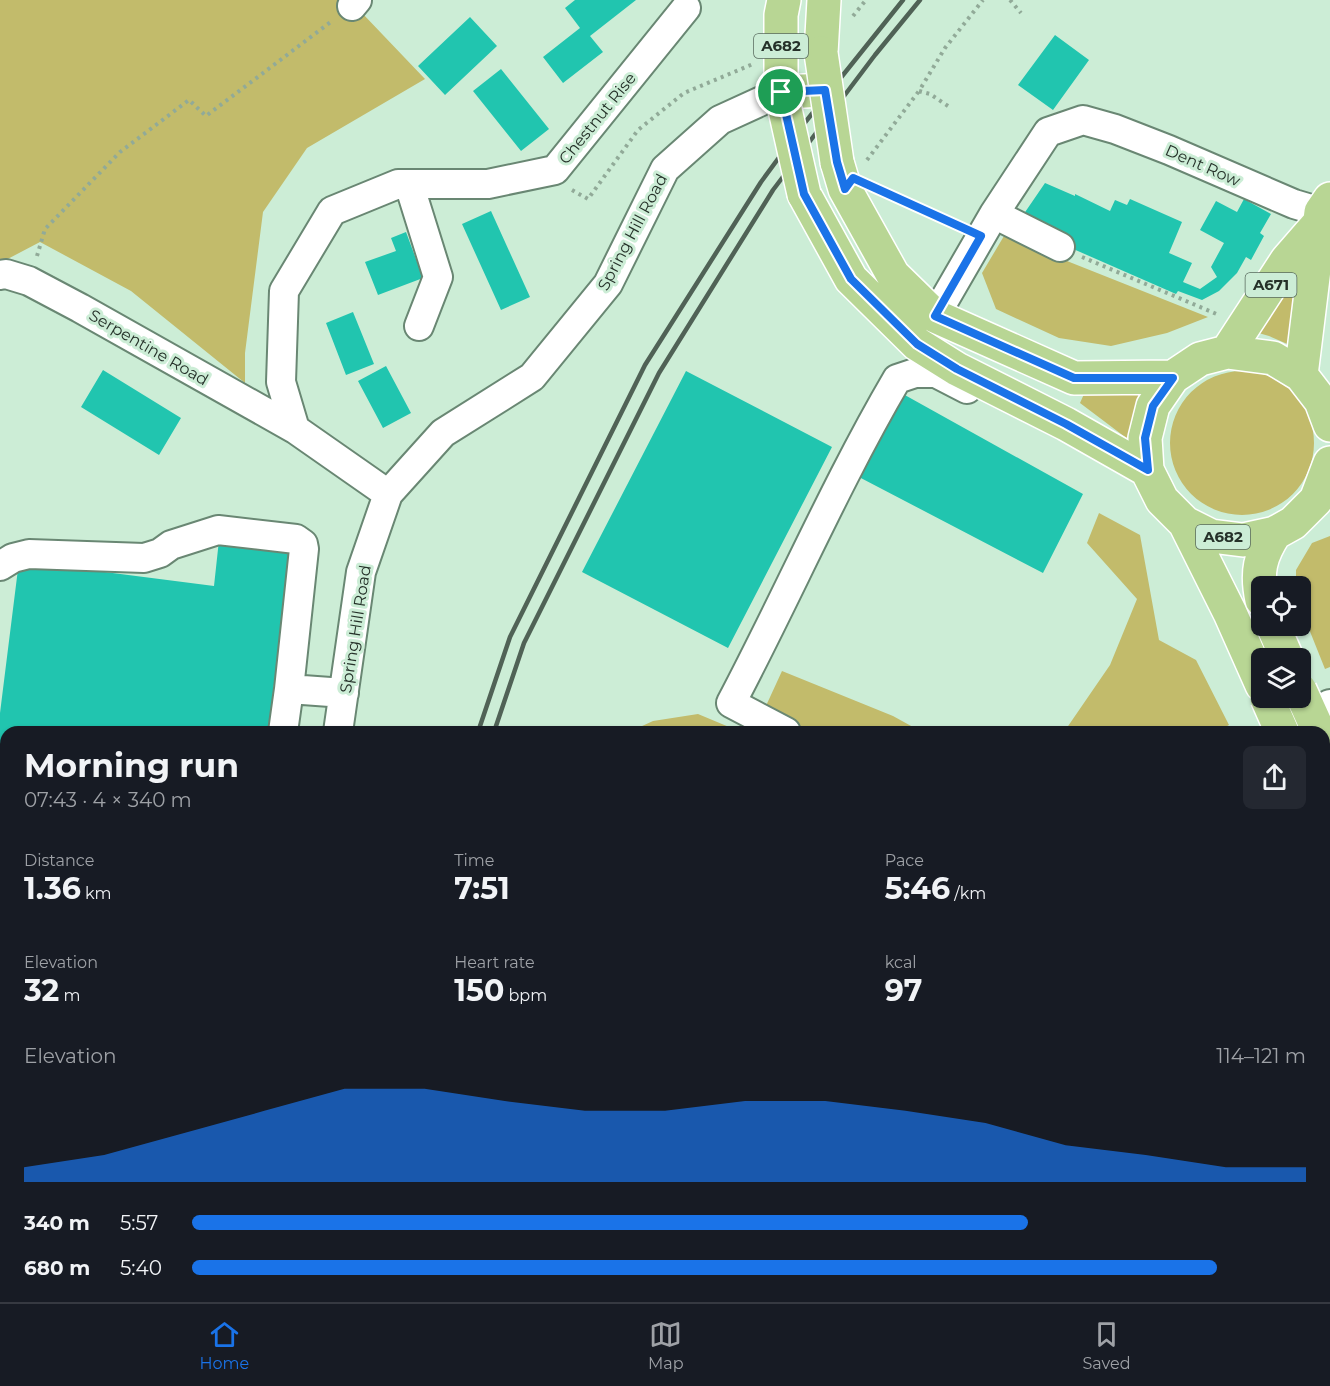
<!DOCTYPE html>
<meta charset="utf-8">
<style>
:root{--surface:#171b24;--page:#242831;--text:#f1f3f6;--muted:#9ea1a6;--line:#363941;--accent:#1a73e8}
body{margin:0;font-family:Montserrat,sans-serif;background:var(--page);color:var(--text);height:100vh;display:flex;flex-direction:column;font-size:22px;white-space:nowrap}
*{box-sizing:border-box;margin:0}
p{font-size:20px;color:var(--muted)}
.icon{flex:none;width:33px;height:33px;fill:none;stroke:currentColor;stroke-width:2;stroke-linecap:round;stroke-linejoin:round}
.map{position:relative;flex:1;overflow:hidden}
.details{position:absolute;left:0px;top:726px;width:1330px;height:576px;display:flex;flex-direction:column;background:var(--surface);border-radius:18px 18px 0 0;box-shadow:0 2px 4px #0004}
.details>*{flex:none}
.fabs{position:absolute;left:1251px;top:576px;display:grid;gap:12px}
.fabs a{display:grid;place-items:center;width:60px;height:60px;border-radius:9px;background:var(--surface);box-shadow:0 2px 4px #0004;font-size:30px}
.pin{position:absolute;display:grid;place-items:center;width:51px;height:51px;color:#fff;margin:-26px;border:3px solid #fff;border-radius:50%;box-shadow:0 2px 6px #0007}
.round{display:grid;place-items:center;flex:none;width:63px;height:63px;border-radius:9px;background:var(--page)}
.headline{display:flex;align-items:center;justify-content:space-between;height:102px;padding:0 24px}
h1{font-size:33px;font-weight:700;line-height:45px}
.stats{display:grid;grid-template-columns:repeat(3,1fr);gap:9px;height:102px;padding:6px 24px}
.stats div{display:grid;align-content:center}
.stats b{font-size:30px;font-weight:700}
.stats small{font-size:16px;font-weight:400}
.stats p{font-size:16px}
.chart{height:168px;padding:12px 24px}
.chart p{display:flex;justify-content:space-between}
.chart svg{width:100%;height:108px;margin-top:6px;fill:var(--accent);opacity:.7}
ul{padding:0 24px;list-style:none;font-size:20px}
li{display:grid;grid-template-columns:96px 72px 1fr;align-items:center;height:45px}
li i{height:15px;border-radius:8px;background:var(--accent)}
.menu{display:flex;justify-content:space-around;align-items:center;height:84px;border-top:2px solid var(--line);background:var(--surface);font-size:16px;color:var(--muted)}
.menu a{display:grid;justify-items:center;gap:3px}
.menu .selected{color:var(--accent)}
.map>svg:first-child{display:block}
.green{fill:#c2bb6b}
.water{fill:#43b6c3}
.pier{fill:#ccedd6}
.building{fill:#21c5af}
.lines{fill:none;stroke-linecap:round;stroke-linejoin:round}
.minor-casing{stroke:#698773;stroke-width:32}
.major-casing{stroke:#fff;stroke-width:36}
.path{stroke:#91aa98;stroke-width:4;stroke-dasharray:3 4.5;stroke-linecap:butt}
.minor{stroke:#fff;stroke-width:28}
.major{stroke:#b8d694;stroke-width:33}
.rail{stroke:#506256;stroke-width:4.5}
.major-bridge-casing{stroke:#fff;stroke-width:36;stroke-linecap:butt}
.major-bridge{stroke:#b8d694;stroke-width:33}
.route-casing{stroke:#fff;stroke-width:12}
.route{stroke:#1a73e8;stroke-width:8}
.labels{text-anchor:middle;stroke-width:6;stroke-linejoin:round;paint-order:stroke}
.shield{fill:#ccedd6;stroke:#57695d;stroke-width:1.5}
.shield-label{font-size:15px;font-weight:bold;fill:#253129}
.street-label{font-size:16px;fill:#253129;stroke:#ccedd6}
</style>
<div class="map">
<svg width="1330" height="1302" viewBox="0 0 1330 1302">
<rect width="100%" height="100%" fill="#ccedd6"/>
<path class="green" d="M 0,0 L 337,0 L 344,10 L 362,13 L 425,79 L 307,148 L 263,212 L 245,353 L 245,383 L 131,291 L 40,242 L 0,263 Z
M 1004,236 L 1208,317 L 1167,333 L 1111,346 L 1059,338 L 996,309 L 982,273 Z
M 1278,289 L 1297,297 L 1292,346 L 1269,336 L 1248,330 Z
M1170 443a72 72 0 1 1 144 0a72 72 0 1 1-144 0Z
M 1147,389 L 1133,443 L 1080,403 L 1084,394 Z
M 1099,513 L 1140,535 L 1159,640 L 1196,660 L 1229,725 L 1216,732 L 1064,732 L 1110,665 L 1137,599 L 1087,543 Z
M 1330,536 L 1330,667 L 1325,669 L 1301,609 L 1300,586 L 1296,586 L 1296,570 L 1312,543 Z
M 782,671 L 893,716 L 922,732 L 812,732 L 765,708 Z
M 698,714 L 741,732 L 629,732 L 653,721 Z"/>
<path class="water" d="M 1147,1296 L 1224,1296 L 1229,1302 L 1153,1302 Z"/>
<path class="pier" d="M 1330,780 L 1330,847 L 1324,848 L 1324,782 Z"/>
<path class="building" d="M 575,0 L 636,0 L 590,36 L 603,52 L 563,83 L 543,57 L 580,28 L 565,8 Z
M 470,17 L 497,46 L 445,95 L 418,66 Z
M 1055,35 L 1089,60 L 1053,110 L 1018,85 Z
M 501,69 L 549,129 L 521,151 L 473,91 Z
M 1045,183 L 1075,196 L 1075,194 L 1110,211 L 1115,200 L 1127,205 L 1130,199 L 1182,222 L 1169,253 L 1192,263 L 1183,282 L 1200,289 L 1217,277 L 1211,267 L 1224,243 L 1200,230 L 1216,201 L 1237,212 L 1244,199 L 1271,214 L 1260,233 L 1264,236 L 1251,260 L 1246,257 L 1237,273 L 1219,291 L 1202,300 L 1178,291 L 1176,294 L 1055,241 L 1019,221 Z
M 491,211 L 530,297 L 501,310 L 462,224 Z
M 406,232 L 423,278 L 378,295 L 365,262 L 396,251 L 391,238 Z
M 353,312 L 374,364 L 346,375 L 326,323 Z
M 386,366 L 411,413 L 383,428 L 358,381 Z
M 103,370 L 181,418 L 159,455 L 81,407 Z
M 686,371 L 832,447 L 728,648 L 582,572 Z
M 903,394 L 1083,494 L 1043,573 L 857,476 Z
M 219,540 L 291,549 L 268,732 L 6,732 L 6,790 L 0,790 L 0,713 L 19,561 L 214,586 Z
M 0,827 L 6,828 L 6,878 L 0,877 Z
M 0,925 L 6,925 L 6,970 L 0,970 Z
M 0,1006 L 6,1006 L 6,1045 L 0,1044 Z
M 0,1081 L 6,1082 L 6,1122 L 0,1121 Z
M 0,1145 L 6,1146 L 6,1193 L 0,1193 Z
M 0,1224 L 6,1225 L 6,1269 L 0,1269 Z
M 219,1296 L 246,1296 L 245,1301 Z
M 627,1296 L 704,1296 L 702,1302 L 625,1302 Z
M 893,1296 L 934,1296 L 933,1302 L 892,1302 Z"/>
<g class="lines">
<g class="minor-casing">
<path id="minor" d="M 352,6 L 357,0
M 409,184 L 438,277 L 419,326
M 994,214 L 1060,247
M 0,275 L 6,274 L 29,281 L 80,308 L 295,429 L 388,494
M 935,316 L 994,214 L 1048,132 L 1083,120 L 1115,129 L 1169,150 L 1294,204 L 1321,212
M 295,429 L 281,382 L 284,291 L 332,211 L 398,184 L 488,184 L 555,170 L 686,8
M 0,566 L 13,558 L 29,554 L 144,558 L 160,553 L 171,545 L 218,530 L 296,539 L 303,544 L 304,549 L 289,689 L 344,693
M 283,732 L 289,689
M 338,732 L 361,572 L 388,494 L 443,433 L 532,377 L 608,284 L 665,169 L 720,120 L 781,92
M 786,732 L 731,703 C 788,595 836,483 897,379 L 915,373 L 936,373 L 967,389
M 1277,732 L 1330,704
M 0,803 L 6,804
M 0,893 L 6,894
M 0,984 L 6,985
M 0,1063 L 6,1064
M 1324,1084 L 1330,1078
M 0,1135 L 6,1136
M 1324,1196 L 1330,1197
M 0,1207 L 6,1208
M 0,1276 L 6,1276
M 158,1296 L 205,1302
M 262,1302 L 263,1296
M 763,1302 L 764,1296"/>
</g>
<g class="major-casing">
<path id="major" d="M 784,0 L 781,15 L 781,92 L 826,90
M 821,53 L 824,0
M 837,162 L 845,189 L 893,275 L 935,316 L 1074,378 L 1173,377
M 804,194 L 851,279 L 917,344 L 957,369 L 1066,424 L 1147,470
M 1227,352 L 1287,260 L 1320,222
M 1301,375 L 1321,212 L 1330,199
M 1330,425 L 1321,401 L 1301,375 L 1273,358 L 1227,352 L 1200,359 L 1173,377 L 1153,406 L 1145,438 L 1147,470 L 1162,500 L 1185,523 L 1211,536 L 1243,540 L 1275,533 L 1293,523 L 1316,500 L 1330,463
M 1185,523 L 1230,613 L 1262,685
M 1262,600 C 1256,572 1260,556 1275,533
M 1273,626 L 1287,658
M 1324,745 L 1330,758
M 1324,830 L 1330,842"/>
</g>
<path class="path" d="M 1010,0 L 1021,13
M 853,16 L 866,0
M 948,106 L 930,94 L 919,91 L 945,48 L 983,0
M 867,160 L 919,91
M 572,190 L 588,199 L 638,130 L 684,93 L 753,64
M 879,190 L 957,225
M 37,256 L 45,229 L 120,152 L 189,100 L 206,116 L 332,21
M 1082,257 L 1219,315
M 1324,1275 L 1330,1271
M 1235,1296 L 1239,1302
M 868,1302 L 869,1296"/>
<use href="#minor" class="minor"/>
<use href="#major" class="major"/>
<path class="rail" d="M 478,732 L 510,637 L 645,365 L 761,182 L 803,125 L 903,0
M 494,732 L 524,643 L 659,373 L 773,190 L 875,55 L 920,0
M 322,1302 L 323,1296
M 337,1302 L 338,1296"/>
<g class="major-bridge-casing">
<path id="major-bridge" d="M 821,53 L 837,162
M 781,92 L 804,194
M 1300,690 L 1319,732
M 1267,698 L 1282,732"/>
</g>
<use href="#major-bridge" class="major-bridge"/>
</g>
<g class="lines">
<g class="route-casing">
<path id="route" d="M 825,90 L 837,162 L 845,189 L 853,178 L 981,236 L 935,316 L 1074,378 L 1173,378 L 1153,406 L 1145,438 L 1148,470 L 1066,424 L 957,369 L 917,344 L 851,279 L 804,194 L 781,92 Z"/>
</g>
<use href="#route" class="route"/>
</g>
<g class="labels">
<g class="shield">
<rect x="754" y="34" width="54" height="24" rx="4.5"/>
<rect x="1245.5" y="273" width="51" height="24" rx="4.5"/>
<rect x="1196" y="525" width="54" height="24" rx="4.5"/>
</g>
<g class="shield-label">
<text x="781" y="51">A682</text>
<text x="1271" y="290">A671</text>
<text x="1223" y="542">A682</text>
</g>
<g class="street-label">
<text transform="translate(597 118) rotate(-51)" y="6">Chestnut Rise</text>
<text transform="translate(1203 165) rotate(24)" y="6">Dent Row</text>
<text transform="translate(632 232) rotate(-62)" y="6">Spring Hill Road</text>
<text transform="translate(149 347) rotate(30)" y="6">Serpentine Road</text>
<text transform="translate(355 629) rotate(-81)" y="6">Spring Hill Road</text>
</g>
</g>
</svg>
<div class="fabs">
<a><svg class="icon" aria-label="locate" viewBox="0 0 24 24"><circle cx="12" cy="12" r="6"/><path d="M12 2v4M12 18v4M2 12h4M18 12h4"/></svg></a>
<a><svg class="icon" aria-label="layers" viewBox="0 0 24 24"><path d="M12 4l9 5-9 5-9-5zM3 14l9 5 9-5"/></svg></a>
</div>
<div class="pin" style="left:781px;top:92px;background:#1e9e55"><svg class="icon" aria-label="arrive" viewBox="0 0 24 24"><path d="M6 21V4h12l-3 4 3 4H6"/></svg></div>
<section class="details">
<div class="headline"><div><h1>Morning run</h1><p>07:43 · 4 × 340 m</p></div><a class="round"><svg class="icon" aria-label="share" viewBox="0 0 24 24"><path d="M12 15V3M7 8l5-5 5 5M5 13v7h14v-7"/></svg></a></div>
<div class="stats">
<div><p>Distance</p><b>1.36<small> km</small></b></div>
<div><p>Time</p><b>7:51</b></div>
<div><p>Pace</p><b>5:46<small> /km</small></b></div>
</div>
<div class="stats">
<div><p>Elevation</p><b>32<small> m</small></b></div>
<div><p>Heart rate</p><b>150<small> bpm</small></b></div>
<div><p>kcal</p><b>97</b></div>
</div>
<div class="chart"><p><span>Elevation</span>114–121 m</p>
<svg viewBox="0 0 160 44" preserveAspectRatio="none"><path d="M0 44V38L10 33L20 24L30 15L40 6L50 6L60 11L70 15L80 15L90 11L100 11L110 15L120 20L130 29L140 33L150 38L160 38V44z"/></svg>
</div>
<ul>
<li><b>340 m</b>5:57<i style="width:75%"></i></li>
<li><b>680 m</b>5:40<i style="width:92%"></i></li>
</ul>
</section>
</div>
<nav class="menu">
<a class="selected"><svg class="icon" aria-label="home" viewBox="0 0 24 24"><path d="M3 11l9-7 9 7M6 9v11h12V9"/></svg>Home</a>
<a><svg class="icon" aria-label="map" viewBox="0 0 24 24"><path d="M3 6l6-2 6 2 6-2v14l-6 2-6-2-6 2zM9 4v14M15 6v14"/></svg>Map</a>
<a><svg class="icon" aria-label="saved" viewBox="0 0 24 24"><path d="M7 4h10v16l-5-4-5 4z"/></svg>Saved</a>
</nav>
